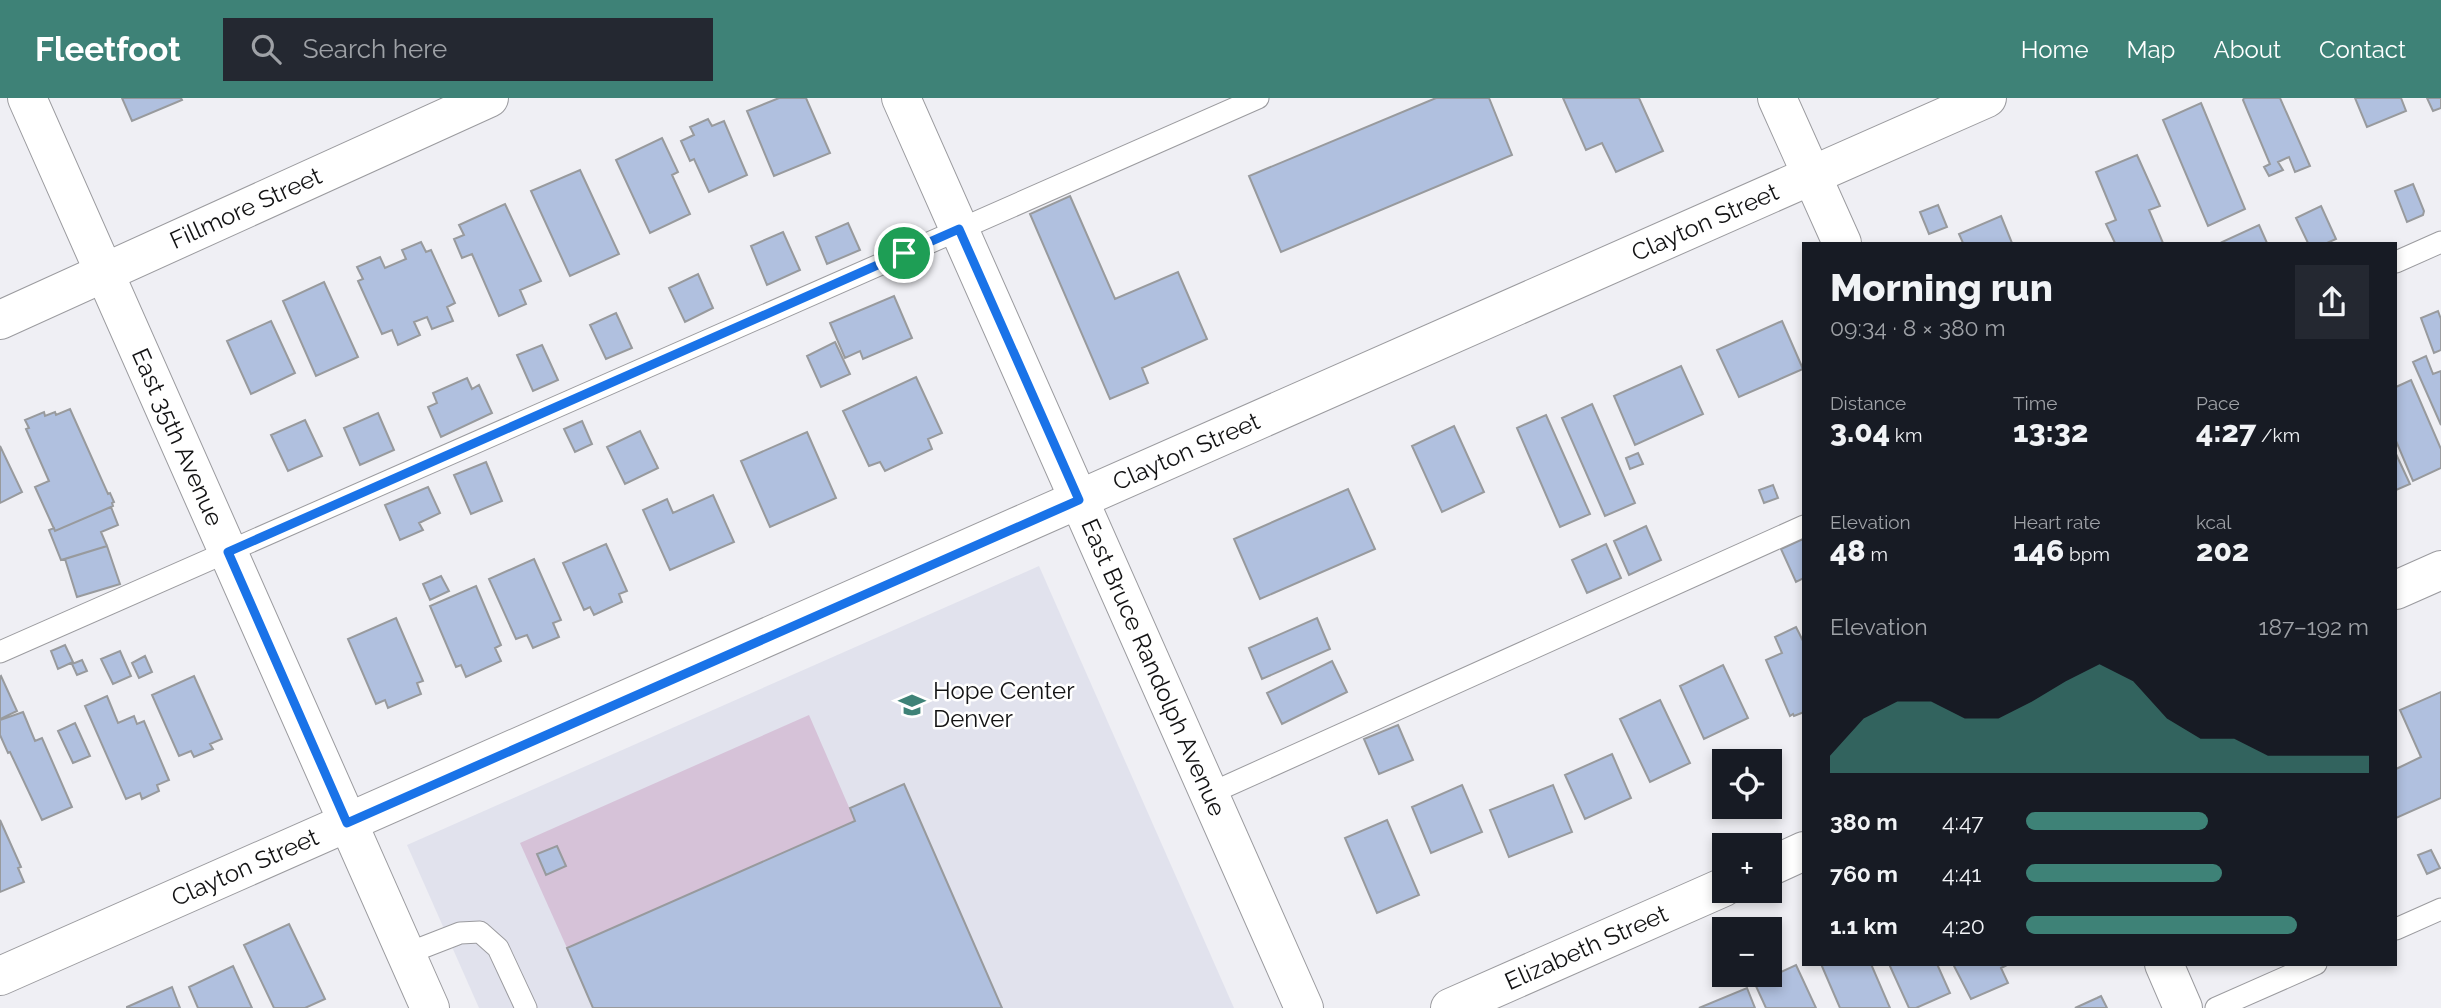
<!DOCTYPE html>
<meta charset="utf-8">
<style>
:root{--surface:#171b24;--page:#242831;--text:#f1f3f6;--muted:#9ea1a6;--accent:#3e8277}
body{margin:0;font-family:Raleway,sans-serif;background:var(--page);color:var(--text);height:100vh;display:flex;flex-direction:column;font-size:26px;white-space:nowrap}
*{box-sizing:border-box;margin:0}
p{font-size:23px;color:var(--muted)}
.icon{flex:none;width:38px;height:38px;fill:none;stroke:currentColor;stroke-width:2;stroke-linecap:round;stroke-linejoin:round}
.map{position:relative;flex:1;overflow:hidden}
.side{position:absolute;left:1802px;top:144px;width:595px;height:724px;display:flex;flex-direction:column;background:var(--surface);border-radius:0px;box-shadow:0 4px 10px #0003}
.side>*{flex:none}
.tools{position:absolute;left:1712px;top:651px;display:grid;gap:14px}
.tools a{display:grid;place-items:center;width:70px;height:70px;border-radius:0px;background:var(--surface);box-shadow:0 4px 10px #0003;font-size:35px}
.pin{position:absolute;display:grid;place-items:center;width:60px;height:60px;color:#fff;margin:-30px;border:4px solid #fff;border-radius:50%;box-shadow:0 2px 7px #0007}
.round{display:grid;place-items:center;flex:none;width:74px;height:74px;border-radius:0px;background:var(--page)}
.overview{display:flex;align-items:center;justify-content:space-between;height:119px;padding:0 28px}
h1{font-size:38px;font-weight:800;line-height:52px}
.metrics{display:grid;grid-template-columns:repeat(3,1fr);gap:10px;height:119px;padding:7px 28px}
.metrics div{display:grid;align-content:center}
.metrics b{font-size:30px;font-weight:800}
.metrics small{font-size:19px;font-weight:400}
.metrics p{font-size:19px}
.chart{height:196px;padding:14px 28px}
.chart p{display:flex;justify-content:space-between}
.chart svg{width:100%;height:126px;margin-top:7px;fill:var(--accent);opacity:.7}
ul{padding:0 28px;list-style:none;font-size:23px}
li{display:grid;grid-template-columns:112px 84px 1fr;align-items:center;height:52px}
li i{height:18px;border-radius:9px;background:var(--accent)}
header{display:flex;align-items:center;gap:42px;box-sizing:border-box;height:98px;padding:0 35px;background:var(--accent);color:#fff}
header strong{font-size:33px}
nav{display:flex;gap:38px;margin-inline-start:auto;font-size:24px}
.search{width:490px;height:63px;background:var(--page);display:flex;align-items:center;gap:18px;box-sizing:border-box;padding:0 24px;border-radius:0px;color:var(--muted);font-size:26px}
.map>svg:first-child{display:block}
.built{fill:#e1e2ed}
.green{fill:#d6c2d8}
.building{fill:#b0c0df;stroke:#989a9d;stroke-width:2}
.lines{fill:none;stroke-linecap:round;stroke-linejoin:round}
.lane-casing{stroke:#9b9b9f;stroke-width:23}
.street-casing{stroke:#9b9b9f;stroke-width:40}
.secondary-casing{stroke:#9b9b9f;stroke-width:40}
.lane{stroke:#fff;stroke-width:21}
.street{stroke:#fff;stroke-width:38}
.secondary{stroke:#fff;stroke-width:38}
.route-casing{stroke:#fff;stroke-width:14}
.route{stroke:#1a73e8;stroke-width:9}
.labels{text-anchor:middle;stroke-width:5;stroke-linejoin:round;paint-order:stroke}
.street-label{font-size:24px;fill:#131314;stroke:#fff}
.poi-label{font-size:24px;fill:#131314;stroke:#fff;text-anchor:start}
</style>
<header>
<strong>Fleetfoot</strong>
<div class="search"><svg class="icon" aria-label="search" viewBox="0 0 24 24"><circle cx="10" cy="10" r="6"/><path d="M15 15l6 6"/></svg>Search here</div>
<nav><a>Home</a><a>Map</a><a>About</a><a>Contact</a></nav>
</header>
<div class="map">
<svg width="2441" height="910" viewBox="0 0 2441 910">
<rect width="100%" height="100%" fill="#efeff4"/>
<path class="built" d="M 1039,468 L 1234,910 L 479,910 L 407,747 Z"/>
<path class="green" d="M 809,617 L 855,723 L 567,850 L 520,745 Z"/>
<path class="building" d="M 122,0 L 181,0 L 182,2 L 132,23 Z
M 779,0 L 806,0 L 830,55 L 774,78 L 747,13 Z
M 1436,0 L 1489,0 L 1512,57 L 1281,154 L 1249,78 Z
M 1563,0 L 1639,0 L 1663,53 L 1616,74 L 1602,45 L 1586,52 Z
M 2244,0 L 2280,0 L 2310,68 L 2295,74 L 2289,59 L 2278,64 L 2283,72 L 2269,78 L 2264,69 L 2270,66 L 2243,2 Z
M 2355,0 L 2401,0 L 2406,13 L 2367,29 Z
M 2427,0 L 2441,0 L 2441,10 L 2433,13 Z
M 2201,5 L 2245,111 L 2208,128 L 2163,22 Z
M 708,21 L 712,28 L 724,23 L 747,77 L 709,94 L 694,61 L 690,63 L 681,43 L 694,37 L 690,29 Z
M 662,40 L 678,74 L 672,77 L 690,116 L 650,135 L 616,62 Z
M 2137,57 L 2160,108 L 2149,112 L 2163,145 L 2115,145 L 2106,126 L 2116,122 L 2096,74 Z
M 580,72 L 619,156 L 570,178 L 531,93 Z
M 2413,86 L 2424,113 L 2423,117 L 2407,124 L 2395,93 Z
M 1070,98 L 1115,201 L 1178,174 L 1207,241 L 1142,270 L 1148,285 L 1110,301 L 1030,116 Z
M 505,106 L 541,183 L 520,192 L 526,206 L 499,218 L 472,156 L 462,160 L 454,141 L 464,137 L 459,127 Z
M 1938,107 L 1947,129 L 1929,136 L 1920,114 Z
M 2321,108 L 2336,141 L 2327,145 L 2308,145 L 2296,120 Z
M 2001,118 L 2012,145 L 1963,145 L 1959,136 Z
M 848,125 L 860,152 L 827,166 L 816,139 Z
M 2259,127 L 2267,145 L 2223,145 L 2222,144 Z
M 783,134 L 800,172 L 767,187 L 751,148 Z
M 421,144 L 426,154 L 431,152 L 455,205 L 447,209 L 453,223 L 432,231 L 427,219 L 414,224 L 420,237 L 398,247 L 392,232 L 382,236 L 358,183 L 363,181 L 357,169 L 380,159 L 385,170 L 406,161 L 402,152 Z
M 698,176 L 713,210 L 685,224 L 669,190 Z
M 324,184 L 358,259 L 316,278 L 283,203 Z
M 894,198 L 912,240 L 863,261 L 860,253 L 845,260 L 830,225 Z
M 2438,213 L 2441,221 L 2441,252 L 2434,255 L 2421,220 Z
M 616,215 L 632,250 L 606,261 L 590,227 Z
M 271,223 L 295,275 L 251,296 L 227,243 Z
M 1782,223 L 1803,271 L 1739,299 L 1717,252 Z
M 835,244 L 850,276 L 821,289 L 807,258 Z
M 542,247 L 558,282 L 533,293 L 517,257 Z
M 2426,258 L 2433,276 L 2441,273 L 2441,327 L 2413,264 Z
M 1681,268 L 1703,316 L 1635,347 L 1614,298 Z
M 916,279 L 942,335 L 928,341 L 932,351 L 885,373 L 880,364 L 869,368 L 843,313 Z
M 467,280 L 472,291 L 479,287 L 492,315 L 441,339 L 428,309 L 437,305 L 433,295 Z
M 2411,282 L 2441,351 L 2441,370 L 2413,383 L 2396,343 L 2396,289 Z
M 1592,306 L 1635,405 L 1605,418 L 1562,320 Z
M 70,311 L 108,396 L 110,395 L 114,404 L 112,405 L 113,408 L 55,433 L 35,389 L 49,383 L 26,331 L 29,330 L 25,322 L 44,314 L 45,318 L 55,314 L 56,317 Z
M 378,315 L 394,352 L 360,367 L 344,330 Z
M 1546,317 L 1590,416 L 1560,429 L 1517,330 Z
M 305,322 L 322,358 L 288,373 L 271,337 Z
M 582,323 L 592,346 L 575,354 L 564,331 Z
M 1454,328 L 1484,394 L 1442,414 L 1412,348 Z
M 640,333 L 658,370 L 625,386 L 607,349 Z
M 807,334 L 836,400 L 770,429 L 741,363 Z
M 0,348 L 22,394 L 0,405 Z
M 1638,355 L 1643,366 L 1630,371 L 1626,360 Z
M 2396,356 L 2410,386 L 2396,392 Z
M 486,364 L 502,403 L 471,416 L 454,377 Z
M 1773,387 L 1778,400 L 1764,405 L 1759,392 Z
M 428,389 L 440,415 L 419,425 L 423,432 L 400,442 L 385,407 Z
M 1348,391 L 1375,451 L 1260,501 L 1234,441 Z
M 713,397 L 734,444 L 670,472 L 643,412 L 667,401 L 673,415 Z
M 111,409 L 118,427 L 101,434 L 107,448 L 61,462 L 49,432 L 54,430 L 55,433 Z
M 1646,428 L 1661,462 L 1629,477 L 1614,443 Z
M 1803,441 L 1804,480 L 1796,484 L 1781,451 Z
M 606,446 L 627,493 L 619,496 L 622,504 L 594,517 L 590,509 L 584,512 L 563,465 Z
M 1606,446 L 1621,480 L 1587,495 L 1572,462 Z
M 107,448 L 120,486 L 77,499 L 65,461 Z
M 534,461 L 561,522 L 553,525 L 559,539 L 533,550 L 527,537 L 516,541 L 489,481 Z
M 441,478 L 449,493 L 430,502 L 423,486 Z
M 476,488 L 501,547 L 495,550 L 501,563 L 466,579 L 461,567 L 456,569 L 430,508 Z
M 396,520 L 423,583 L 417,585 L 421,596 L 388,610 L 385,602 L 376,606 L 348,541 Z
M 1317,520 L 1330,551 L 1262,581 L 1249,550 Z
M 1796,529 L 1804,545 L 1804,614 L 1794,618 L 1793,616 L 1790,618 L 1766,562 L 1782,555 L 1775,539 Z
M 65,547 L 73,564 L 58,571 L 51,553 Z
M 120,553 L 131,578 L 113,586 L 101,561 Z
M 145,558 L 152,574 L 139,580 L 132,565 Z
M 82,562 L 87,573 L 77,577 L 72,566 Z
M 1332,563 L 1347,594 L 1282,626 L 1267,595 Z
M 1723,567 L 1748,620 L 1704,641 L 1680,588 Z
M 1,578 L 17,613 L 0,621 L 0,579 Z
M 194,578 L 222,641 L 210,646 L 213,651 L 194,659 L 191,653 L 179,658 L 152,597 Z
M 2441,594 L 2441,700 L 2396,720 L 2396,671 L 2421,659 L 2400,612 Z
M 107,598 L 118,625 L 134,618 L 137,626 L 144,623 L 169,682 L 157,687 L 159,693 L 142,701 L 140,695 L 126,701 L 85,608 Z
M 1660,602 L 1690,665 L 1650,684 L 1620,621 Z
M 23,614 L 35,643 L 42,640 L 72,709 L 42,722 L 10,654 L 8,655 L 0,637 L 0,622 Z
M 75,625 L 90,658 L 73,665 L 58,633 Z
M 1398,627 L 1413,662 L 1379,676 L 1364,641 Z
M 1612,656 L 1631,700 L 1585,721 L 1565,677 Z
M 904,686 L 1002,910 L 593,910 L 567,850 L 855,723 L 850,710 Z
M 1462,687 L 1482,734 L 1431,755 L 1412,709 Z
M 1553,687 L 1572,734 L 1509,759 L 1490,712 Z
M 0,722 L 21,769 L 18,770 L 24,784 L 0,794 Z
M 1387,722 L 1419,797 L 1377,815 L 1345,740 Z
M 557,748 L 566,768 L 546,777 L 537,756 Z
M 2431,752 L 2440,770 L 2427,776 L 2418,757 Z
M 289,826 L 325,901 L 305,910 L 274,910 L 244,847 Z
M 1821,866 L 1871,866 L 1890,910 L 1840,910 Z
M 1889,866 L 1937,866 L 1950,895 L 1916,910 L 1909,910 Z
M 1953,866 L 2009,866 L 2001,870 L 2008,885 L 1971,901 Z
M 1796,867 L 1816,910 L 1766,910 L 1755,886 Z
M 233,868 L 252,910 L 198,910 L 189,889 Z
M 172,889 L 180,910 L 127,910 L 127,909 Z
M 1747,890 L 1755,910 L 1699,910 Z
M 2101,898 L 2107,910 L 2075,910 L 2097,900 Z"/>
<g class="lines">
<g class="lane-casing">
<path id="lane" d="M 2396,164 L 2441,144
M 0,554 L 1258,0
M 1209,696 L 1804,428
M 2396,831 L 2441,811
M 406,856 L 460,835 L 480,834 L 498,850 L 526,910
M 2216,910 L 2316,866"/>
</g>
<g class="street-casing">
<g id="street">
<path id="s1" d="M 27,0 L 430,910"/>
<path d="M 1777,0 L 1842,145"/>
<path id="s2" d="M 0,222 L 489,0"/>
<path d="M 2396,492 L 2441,472"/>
<path d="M 1769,769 L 1804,753"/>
<path d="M 2164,866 L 2183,910"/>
<path id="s3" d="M 0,878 L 1987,0"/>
<path id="s4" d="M 1450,910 L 1724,789"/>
</g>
</g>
<g class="secondary-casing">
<g id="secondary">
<path id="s5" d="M 901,0 L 1304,910"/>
</g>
</g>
<use href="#lane" class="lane"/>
<use href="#street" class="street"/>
<use href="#secondary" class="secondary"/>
</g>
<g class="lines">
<g class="route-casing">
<path id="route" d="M 959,131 L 1079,402 L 347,725 L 228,454 Z"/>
</g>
<use href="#route" class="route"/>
</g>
<defs>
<g id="school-bare" transform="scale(2.1)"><path d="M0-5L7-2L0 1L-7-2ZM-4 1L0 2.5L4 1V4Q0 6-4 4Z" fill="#3e8277" stroke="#fff" stroke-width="2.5" paint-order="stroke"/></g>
</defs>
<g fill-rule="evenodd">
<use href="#school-bare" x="912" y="607"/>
</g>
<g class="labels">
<g class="street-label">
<text dy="8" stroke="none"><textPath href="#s2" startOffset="270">Fillmore Street</textPath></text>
<text dy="8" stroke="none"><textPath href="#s3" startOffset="1864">Clayton Street</textPath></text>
<text dy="8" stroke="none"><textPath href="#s1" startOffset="371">East 35th Avenue</textPath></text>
<text dy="8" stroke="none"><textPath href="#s3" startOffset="1297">Clayton Street</textPath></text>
<text dy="8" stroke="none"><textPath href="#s5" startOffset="623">East Bruce Randolph Avenue</textPath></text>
<text dy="8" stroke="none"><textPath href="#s3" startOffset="268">Clayton Street</textPath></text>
<text dy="8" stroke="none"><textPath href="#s4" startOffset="149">Elizabeth Street</textPath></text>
</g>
<g class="poi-label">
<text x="933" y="601">Hope Center<tspan x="933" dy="28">Denver</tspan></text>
</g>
</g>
</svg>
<div class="tools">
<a><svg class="icon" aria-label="locate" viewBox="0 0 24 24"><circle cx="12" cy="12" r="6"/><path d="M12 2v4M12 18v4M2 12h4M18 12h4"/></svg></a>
<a>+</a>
<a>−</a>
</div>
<div class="pin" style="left:904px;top:155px;background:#1e9e55"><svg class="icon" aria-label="arrive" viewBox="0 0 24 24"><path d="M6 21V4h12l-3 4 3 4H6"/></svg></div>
<section class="side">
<div class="overview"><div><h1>Morning run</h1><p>09:34 · 8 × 380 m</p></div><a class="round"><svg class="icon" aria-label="share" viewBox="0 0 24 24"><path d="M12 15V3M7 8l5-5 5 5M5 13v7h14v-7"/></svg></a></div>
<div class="metrics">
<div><p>Distance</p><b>3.04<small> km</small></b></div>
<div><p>Time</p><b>13:32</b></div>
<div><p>Pace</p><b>4:27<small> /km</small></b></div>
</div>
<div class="metrics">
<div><p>Elevation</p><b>48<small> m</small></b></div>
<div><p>Heart rate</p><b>146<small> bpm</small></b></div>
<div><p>kcal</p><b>202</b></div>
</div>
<div class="chart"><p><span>Elevation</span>187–192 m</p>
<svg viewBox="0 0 160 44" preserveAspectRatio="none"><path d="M0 44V38L10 25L20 19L30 19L40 25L50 25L60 19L70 12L80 6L90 12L100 25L110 32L120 32L130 38L140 38L150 38L160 38V44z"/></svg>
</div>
<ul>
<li><b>380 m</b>4:47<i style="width:53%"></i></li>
<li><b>760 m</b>4:41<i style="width:57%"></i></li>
<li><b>1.1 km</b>4:20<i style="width:79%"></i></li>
</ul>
</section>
</div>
